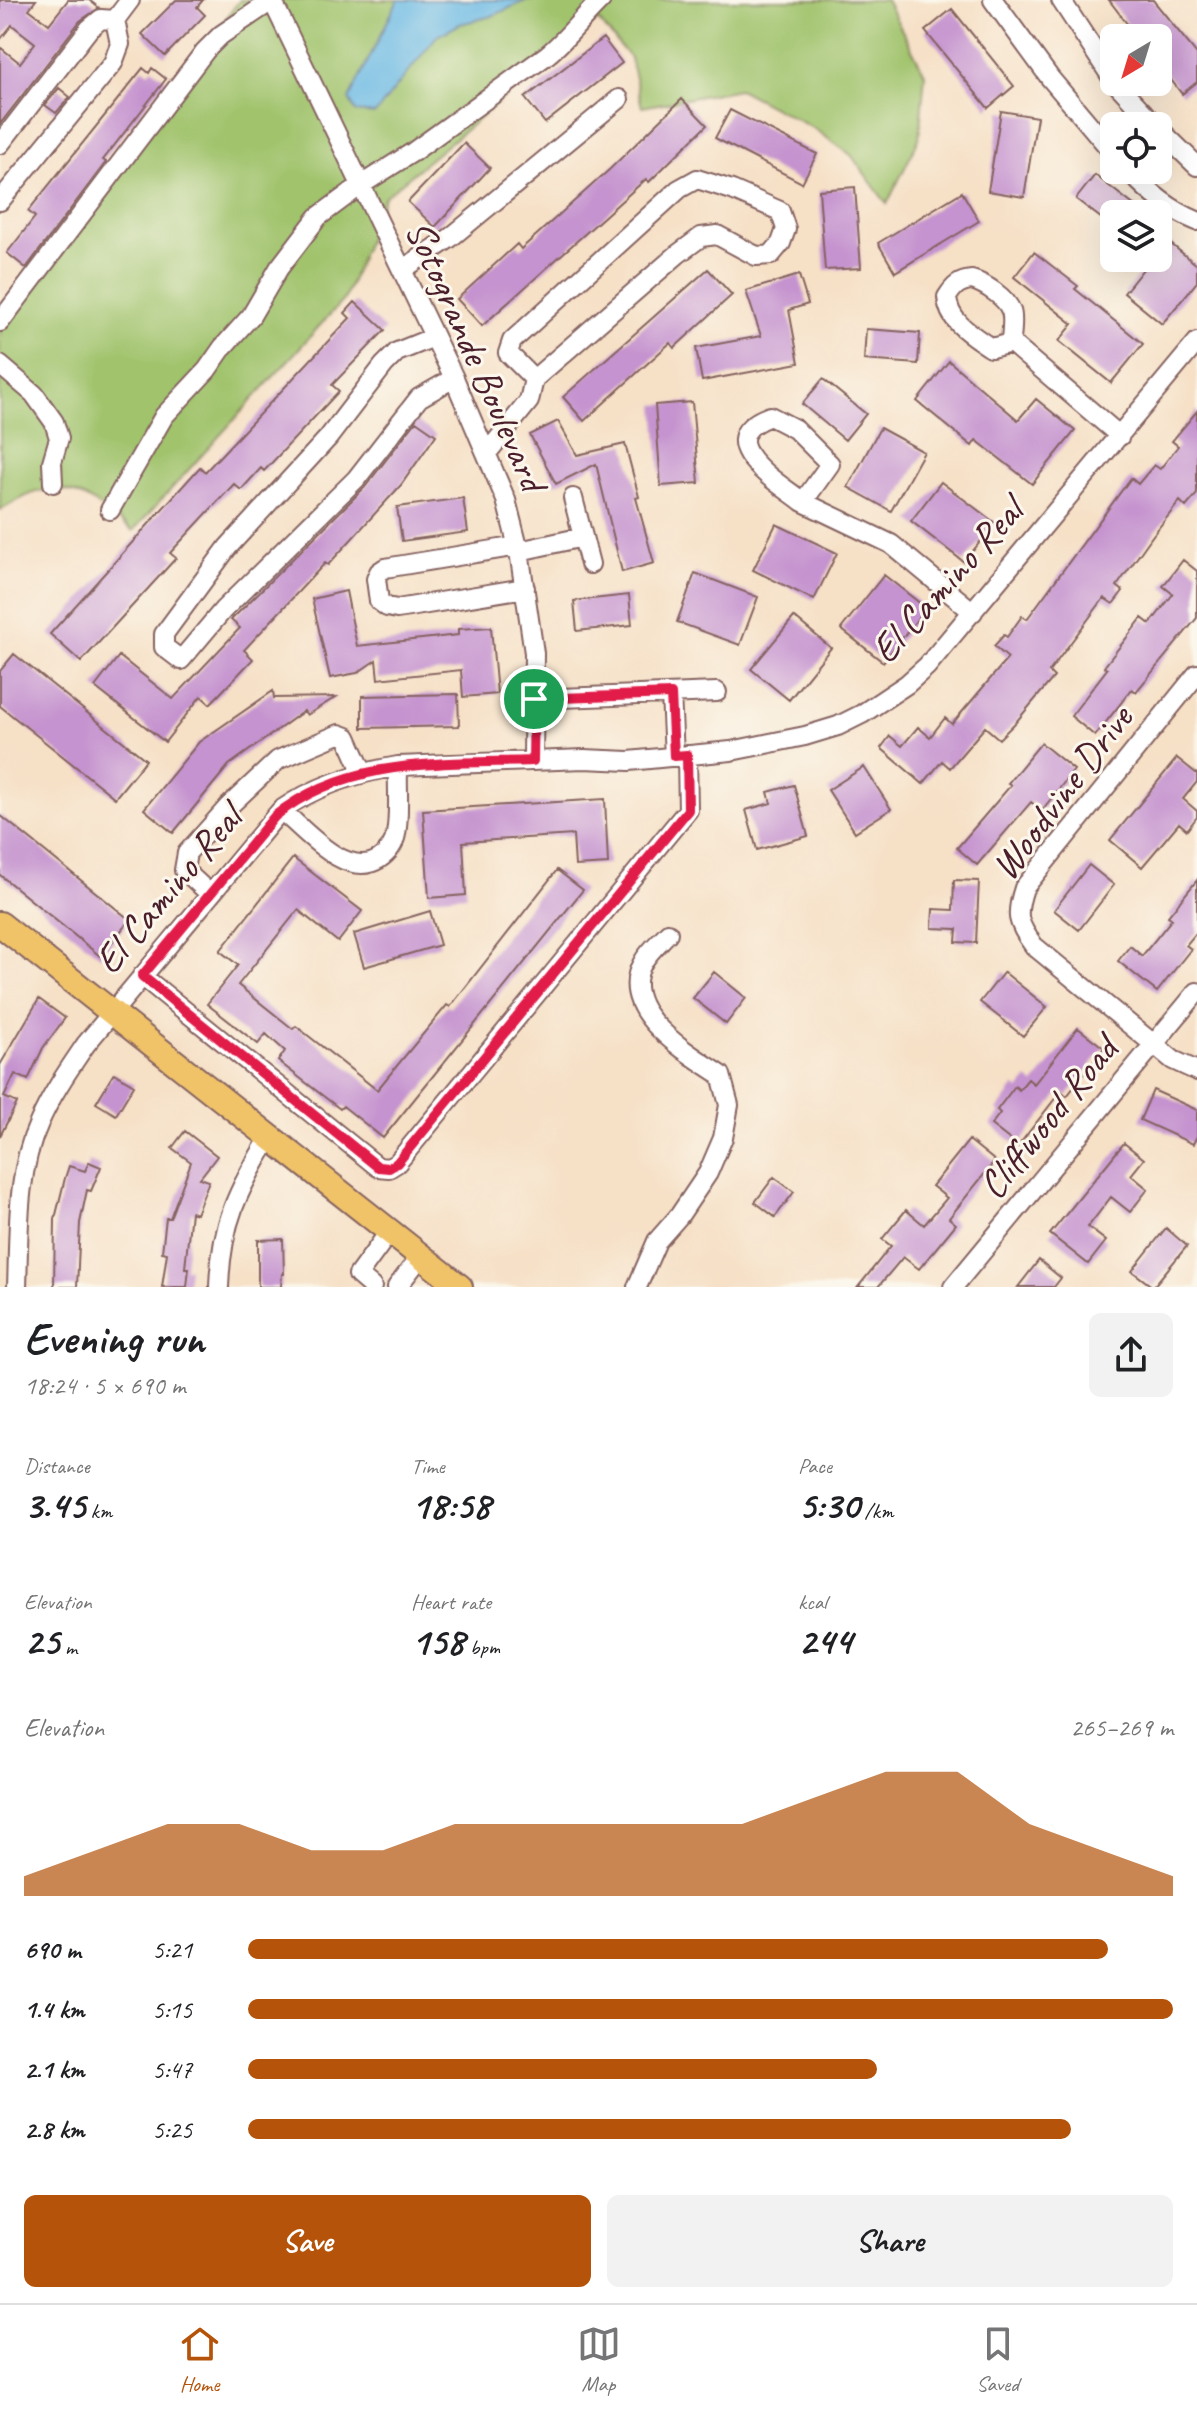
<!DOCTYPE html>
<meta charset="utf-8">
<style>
:root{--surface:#fff;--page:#f2f2f2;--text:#202124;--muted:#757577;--line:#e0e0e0;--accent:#b45309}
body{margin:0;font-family:Caveat,sans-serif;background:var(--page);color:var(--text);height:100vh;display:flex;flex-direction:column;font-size:30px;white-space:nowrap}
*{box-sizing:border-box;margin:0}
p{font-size:26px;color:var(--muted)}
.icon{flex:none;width:44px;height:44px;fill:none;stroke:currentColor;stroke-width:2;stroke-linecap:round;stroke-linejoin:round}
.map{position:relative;height:1287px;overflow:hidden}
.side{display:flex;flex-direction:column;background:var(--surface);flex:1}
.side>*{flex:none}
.needle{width:52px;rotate:218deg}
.fabs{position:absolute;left:1100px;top:24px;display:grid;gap:16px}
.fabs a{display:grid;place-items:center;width:72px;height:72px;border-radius:12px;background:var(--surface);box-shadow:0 8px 32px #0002;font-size:40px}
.pin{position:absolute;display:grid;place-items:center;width:68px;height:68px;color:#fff;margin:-34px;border:4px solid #fff;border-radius:50%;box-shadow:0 2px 8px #0007}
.round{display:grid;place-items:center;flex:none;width:84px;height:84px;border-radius:12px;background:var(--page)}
.summary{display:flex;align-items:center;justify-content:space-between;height:136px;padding:0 24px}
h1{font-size:44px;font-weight:600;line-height:60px}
.stats{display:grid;grid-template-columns:repeat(3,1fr);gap:12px;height:136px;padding:8px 24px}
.stats div{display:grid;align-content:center}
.stats b{font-size:40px;font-weight:600}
.stats small{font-size:22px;font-weight:400}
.stats p{font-size:22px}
.chart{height:224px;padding:16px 24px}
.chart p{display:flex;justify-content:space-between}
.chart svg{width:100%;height:144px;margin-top:8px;fill:var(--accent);opacity:.7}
.button{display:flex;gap:16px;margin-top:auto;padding:16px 24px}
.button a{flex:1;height:92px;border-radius:12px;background:var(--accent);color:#fff;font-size:32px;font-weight:600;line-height:92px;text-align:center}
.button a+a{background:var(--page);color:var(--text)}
ul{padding:0 24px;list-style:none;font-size:26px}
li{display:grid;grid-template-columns:128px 96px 1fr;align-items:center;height:60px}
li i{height:20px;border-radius:10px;background:var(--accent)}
.tabs{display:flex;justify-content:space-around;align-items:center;height:112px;border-top:2px solid var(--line);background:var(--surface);font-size:22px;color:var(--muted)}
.tabs a{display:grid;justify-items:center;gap:4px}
.tabs .selected{color:var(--accent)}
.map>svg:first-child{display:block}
.green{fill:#a0c36c;stroke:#75714c;stroke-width:2}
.water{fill:#6ab9e4;stroke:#5a6c88;stroke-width:2}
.building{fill:#c593cf}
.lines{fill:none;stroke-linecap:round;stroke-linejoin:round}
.minor-casing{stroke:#866361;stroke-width:22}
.major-casing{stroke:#866361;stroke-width:28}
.minor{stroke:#fff;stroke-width:18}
.major{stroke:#f0c369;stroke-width:24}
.route-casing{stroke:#fff;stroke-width:16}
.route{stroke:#e11d48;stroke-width:10}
.labels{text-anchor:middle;stroke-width:6;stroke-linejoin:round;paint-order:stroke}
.street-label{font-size:40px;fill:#4a1f2b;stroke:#fbf7ec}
</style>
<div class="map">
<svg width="1197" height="1287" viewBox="0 0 1197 1287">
<rect width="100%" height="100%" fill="#fbf7ec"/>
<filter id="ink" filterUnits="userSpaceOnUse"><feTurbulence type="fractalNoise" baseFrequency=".0125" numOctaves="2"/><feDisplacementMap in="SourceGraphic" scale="16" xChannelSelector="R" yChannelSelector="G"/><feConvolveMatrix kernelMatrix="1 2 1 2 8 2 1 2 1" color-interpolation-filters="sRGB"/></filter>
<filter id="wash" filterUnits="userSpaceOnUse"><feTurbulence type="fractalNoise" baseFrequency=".006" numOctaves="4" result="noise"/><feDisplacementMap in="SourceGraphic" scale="32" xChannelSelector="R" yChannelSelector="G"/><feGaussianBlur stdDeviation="1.8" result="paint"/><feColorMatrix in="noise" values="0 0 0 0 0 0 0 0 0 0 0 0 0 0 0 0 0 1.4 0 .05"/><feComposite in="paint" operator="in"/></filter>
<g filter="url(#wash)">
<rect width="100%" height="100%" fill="#f6e0c6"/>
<path class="green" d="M 240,0 L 886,0 L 925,74 L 919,139 L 887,204 L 851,155 L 813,128 L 739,89 L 642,107 L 630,58 L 598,20 L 384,197 L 345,298 L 133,531 C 104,509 73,479 33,493 C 22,497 11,505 0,510 L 0,310 Z"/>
<path class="water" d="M 398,0 L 527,0 L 492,16 L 460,24 L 436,37 L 375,114 L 356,112 L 349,99 Z"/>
<g id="blocks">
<path class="building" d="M 0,0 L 36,0 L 29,9 L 49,24 L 68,0 L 89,0 L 99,8 L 80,21 L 0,124 L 0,47 L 20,63 L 35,43 L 12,25 L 0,40 Z
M 176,0 L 203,0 L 197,7 L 205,15 L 165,56 L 142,34 Z
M 1109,0 L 1153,0 L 1197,54 L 1197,82 L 1182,94 L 1158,63 L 1158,38 L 1138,38 Z
M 952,9 L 1014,86 L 988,108 L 925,31 Z
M 603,38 L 622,63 L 545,123 L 525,98 Z
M 143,68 L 149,73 L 152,68 L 166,79 L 103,160 L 106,162 L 26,268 L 7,253 L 35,217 L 28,211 Z
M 59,88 L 70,97 L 56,113 L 45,105 Z
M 682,99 L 707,125 L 649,182 L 646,179 L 482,326 L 457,299 L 517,244 L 521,249 L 610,169 Z
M 730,110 L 817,154 L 802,183 L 715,138 Z
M 1001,111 L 1037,117 L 1024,197 L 988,191 Z
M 464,143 L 490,168 L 435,227 L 408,202 Z
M 1095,175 L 1145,214 L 1114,214 L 1114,228 L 1076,199 Z
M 855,187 L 861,268 L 825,270 L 819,190 Z
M 962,192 L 979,221 L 895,272 L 878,243 Z
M 1166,240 L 1197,265 L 1197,282 L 1162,324 L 1124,293 L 1152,258 L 1158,258 L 1158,250 Z
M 1034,252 L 1078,286 L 1075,289 L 1143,344 L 1111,383 L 1059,341 L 1073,324 L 1014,277 Z
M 708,269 L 732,295 L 674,348 L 670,343 L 584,421 L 563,397 Z
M 799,275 L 808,304 L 789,310 L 799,363 L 702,381 L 696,348 L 761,336 L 746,291 Z
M 355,302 L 385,330 L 332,385 L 339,391 L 264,471 L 261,468 L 241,490 L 234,484 L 170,553 L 176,558 L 81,662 L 50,634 L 200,467 L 205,472 L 350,318 L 345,313 Z
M 866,329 L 920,333 L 918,364 L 864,360 Z
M 949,361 L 1018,420 L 1036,399 L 1075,431 L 1032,484 L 976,440 L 972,446 L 917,401 Z
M 823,379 L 866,414 L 845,440 L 802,404 Z
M 692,402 L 699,483 L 661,486 L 655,405 Z
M 1197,411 L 1197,494 L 1186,507 L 1180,501 L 1153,535 L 1117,586 L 1123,591 L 1113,604 L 1104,598 L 1049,672 L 1054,677 L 1016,722 L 999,739 L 985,727 L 950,768 L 942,761 L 923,784 L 881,748 L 890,736 L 902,746 L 918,727 L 930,737 L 945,718 L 952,724 L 1008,658 L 994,646 L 1004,635 L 1007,637 L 1022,616 L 1027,619 L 1131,478 L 1138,484 L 1154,465 L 1160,469 L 1178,446 L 1172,441 Z
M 416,421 L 436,435 L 401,485 L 328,565 L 325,563 L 244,650 L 253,659 L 210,704 L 201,696 L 165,742 L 95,687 L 119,656 L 173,699 L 240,628 L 231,620 L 365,487 Z
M 558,421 L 577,455 L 625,444 L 639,497 L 636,498 L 654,563 L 622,572 L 596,464 L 556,484 L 530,435 Z
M 880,428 L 924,452 L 891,511 L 848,487 Z
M 941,482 L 995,523 L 964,562 L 911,521 Z
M 463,498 L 468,532 L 402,541 L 397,507 Z
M 776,524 L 837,553 L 814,600 L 753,570 Z
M 1183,560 L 1197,571 L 1197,618 L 1136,692 L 1132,689 L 1095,736 L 1071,716 L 1107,669 L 1104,667 L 1142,618 L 1150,624 L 1173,594 L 1163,586 Z
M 695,573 L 758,597 L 740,645 L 677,622 Z
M 884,575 L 926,608 L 883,662 L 841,629 Z
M 346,591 L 357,646 L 458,635 L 458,629 L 491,627 L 497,694 L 463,697 L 461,670 L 378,679 L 376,660 L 357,673 L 330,678 L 312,599 Z
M 629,595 L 632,625 L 577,631 L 574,601 Z
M 794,617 L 831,648 L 789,700 L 751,669 Z
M 14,654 L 146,760 L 115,798 L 0,706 L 0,671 Z
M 273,691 L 274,698 L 336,697 L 307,715 L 304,711 L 229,765 L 173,833 L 144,809 L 199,742 Z
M 458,694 L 459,726 L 362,728 L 362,696 Z
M 1041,743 L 1074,770 L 1042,810 L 1031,802 L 977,865 L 957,848 L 1011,785 L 1008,783 Z
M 1177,758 L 1197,774 L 1197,782 L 1183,799 L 1197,811 L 1197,817 L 1187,830 L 1179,823 L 1142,867 L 1110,840 Z
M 864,767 L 891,809 L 855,832 L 828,790 Z
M 794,785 L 808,836 L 757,850 L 746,810 L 771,803 L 768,792 Z
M 605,799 L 608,864 L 575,866 L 573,835 L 463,842 L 466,895 L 429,898 L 423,810 Z
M 0,815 L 130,920 L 100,956 L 0,875 Z
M 293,858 L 362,911 L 338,942 L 298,910 L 238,985 L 293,1029 L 296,1026 L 377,1090 L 447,1005 L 450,1007 L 557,870 L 583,890 L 383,1138 L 343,1106 L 340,1109 L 278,1061 L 285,1051 L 266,1034 L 258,1044 L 207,1004 L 238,965 L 220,951 Z
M 1089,865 L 1114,885 L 1079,930 L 1054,910 Z
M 954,880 L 979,881 L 976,943 L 956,942 L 957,929 L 932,928 L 933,909 L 953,910 Z
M 1197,880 L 1197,932 L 1186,945 L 1191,949 L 1157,992 L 1118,961 L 1130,946 L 1142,956 L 1172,919 L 1168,916 Z
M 430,911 L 440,945 L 364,967 L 354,934 Z
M 714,972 L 746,998 L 726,1024 L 693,998 Z
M 1004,972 L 1047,1007 L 1023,1036 L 980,1002 Z
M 39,999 L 65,1018 L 43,1048 L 28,1080 L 15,1074 L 4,1097 L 17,1103 L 0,1136 L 0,1065 Z
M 1078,1028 L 1104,1048 L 1067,1096 L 1061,1091 L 1018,1146 L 991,1125 L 1000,1113 L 997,1110 L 1015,1086 L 1019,1090 L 1028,1079 L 1034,1084 Z
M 114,1073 L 134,1085 L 116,1115 L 96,1103 Z
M 1153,1090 L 1197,1110 L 1197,1136 L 1193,1144 L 1140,1120 Z
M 185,1131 L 217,1156 L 200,1178 L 209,1181 L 196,1214 L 191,1212 L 185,1268 L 189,1268 L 187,1287 L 162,1287 L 167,1253 L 162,1252 L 166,1218 L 170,1218 L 191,1162 L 172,1148 Z
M 969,1140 L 995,1161 L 949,1218 L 956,1224 L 919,1269 L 903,1257 L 878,1287 L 858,1287 L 891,1246 L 882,1239 L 906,1210 L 924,1225 L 947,1198 L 932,1186 Z
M 1124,1143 L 1144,1159 L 1131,1175 L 1148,1189 L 1130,1212 L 1111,1197 L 1088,1227 L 1106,1241 L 1088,1264 L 1050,1234 Z
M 89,1162 L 101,1167 L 91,1191 L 87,1190 L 80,1223 L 77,1287 L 54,1287 L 55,1219 L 65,1178 L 69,1166 L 85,1171 Z
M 774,1177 L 794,1192 L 775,1217 L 755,1202 Z
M 1166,1228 L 1187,1246 L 1153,1287 L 1132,1271 Z
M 283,1239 L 284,1274 L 282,1274 L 281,1287 L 258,1287 L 258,1240 Z
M 1039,1260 L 1061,1278 L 1054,1287 L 1018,1287 Z"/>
</g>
</g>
<g filter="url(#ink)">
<use href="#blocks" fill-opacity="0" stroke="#866361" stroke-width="2"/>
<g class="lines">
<g class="minor-casing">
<path id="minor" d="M 272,0 L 454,378 L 506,500 L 519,551 L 534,653 L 533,761
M 993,0 L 1050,78 L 1114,154
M 1061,0 L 1114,81
M 115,20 L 130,0
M 1115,82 L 1156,126
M 1158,128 L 1197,166
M 0,144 L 89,29 L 101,19 L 115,20 L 120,44 L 113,63 L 0,201
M 1128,170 C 1148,192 1170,210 1197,221
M 402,270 L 450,238 L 619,99
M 972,280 C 985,284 1006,297 1011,311 C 1014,319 1011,334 1011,343 L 991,348 C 972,335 948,322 947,297 C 954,286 959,281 972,280 Z
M 0,322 L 205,51 L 221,35 L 273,0
M 434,337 L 397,352 L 384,365 L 328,438 L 228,547 L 164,634 L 164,647 L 181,660 L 223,610 L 356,479 L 419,398 L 454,378
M 1011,343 L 1120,436
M 0,365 L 34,394 L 54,422 L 59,438 L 52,462 L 53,483
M 770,416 L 795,429 L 830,464 L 803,502 C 779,483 705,440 770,416 Z
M 487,453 L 529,401 L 534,379 L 678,254 L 701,237 L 717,235 L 756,256 L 771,255 L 781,243 L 786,229 L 780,211 L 732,190 L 697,179 L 679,189 L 512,341 L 508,353 L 534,379
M 573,498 L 590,564
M 803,502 L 891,544 L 973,612
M 110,510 L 164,416 L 207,370 L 223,347 L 251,316 L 279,268 L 318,217 L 361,185 L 413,152 L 547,55 C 567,39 582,18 601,0
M 518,546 L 385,568 L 379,572 L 376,579 L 379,601 L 387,607 L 397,609 L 525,588
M 519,551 L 583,537
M 1197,674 L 1024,888 C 1015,915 1017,923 1034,946 L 1173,1060 L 1197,1071
M 671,694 L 674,756
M 534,699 L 717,692
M 281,810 C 305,830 346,880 379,859 C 388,853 394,845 396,834 C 400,813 397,788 398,766
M 210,894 L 184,870 L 187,853 L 228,807 L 278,760 L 339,734 L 347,737 L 363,773
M 142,976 L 378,1167 L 389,1168 L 397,1163 L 688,810 L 687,755
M 17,1287 C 19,1233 16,1173 39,1123 C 51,1095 69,1069 86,1044 L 281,810 C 317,785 356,773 398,766 L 584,759 L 629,761 L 731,751 L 805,736 L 838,726 L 862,714 L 907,684 L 927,666 L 1197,342
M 219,1287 C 221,1223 238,1189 271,1136
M 372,1287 L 358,1275 L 390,1231
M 397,1287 L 421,1256
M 637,1287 L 657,1241 L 679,1216 L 708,1173 L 723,1138 L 729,1105 L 721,1075 C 688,1053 615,1011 643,962 C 649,951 660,942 668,933
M 953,1287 L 1197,992"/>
</g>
<g class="major-casing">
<path id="major" d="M 0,924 L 460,1287"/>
</g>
<use href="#minor" class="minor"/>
<use href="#major" class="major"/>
</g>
</g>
<g class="lines" filter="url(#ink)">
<g class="route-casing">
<path id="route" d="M 671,694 L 674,756 L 687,755 L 688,810 L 397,1163 L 389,1168 L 378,1167 L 142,976 L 275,816 C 348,757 444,764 533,761 L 534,699 Z"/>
</g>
<use href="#route" class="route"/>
</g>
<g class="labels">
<g class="street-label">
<text transform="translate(477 355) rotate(66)" y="14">Sotogrande Boulevard</text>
<text transform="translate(946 580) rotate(-48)" y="14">El Camino Real</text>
<text transform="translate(1061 792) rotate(-53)" y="14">Woodvine Drive</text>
<text transform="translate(167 889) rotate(-50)" y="14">El Camino Real</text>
<text transform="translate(1047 1117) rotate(-51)" y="14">Cliffwood Road</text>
</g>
</g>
</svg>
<div class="fabs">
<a><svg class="needle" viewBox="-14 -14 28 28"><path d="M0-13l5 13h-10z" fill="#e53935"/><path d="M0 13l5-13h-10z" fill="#757577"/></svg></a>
<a><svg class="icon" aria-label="locate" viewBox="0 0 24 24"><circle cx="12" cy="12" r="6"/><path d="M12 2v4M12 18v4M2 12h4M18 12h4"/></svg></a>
<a><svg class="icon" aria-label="layers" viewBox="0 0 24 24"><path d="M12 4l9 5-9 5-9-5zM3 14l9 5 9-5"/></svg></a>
</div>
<div class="pin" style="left:534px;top:699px;background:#1e9e55"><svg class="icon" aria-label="arrive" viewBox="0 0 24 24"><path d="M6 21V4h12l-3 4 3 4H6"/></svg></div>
</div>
<section class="side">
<div class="summary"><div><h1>Evening run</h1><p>18:24 · 5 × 690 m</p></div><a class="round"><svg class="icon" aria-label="share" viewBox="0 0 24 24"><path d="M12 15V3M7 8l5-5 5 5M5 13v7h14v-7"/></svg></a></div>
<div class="stats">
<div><p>Distance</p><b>3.45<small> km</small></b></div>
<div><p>Time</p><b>18:58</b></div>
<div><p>Pace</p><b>5:30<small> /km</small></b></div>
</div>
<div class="stats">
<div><p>Elevation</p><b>25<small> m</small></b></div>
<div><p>Heart rate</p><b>158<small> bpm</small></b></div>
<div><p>kcal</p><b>244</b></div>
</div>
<div class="chart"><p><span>Elevation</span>265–269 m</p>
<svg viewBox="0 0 160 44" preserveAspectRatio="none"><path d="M0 44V38L10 30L20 22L30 22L40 30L50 30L60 22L70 22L80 22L90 22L100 22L110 14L120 6L130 6L140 22L150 30L160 38V44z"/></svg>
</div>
<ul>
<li><b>690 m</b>5:21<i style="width:93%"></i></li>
<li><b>1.4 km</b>5:15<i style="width:100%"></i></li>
<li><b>2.1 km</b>5:47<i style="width:68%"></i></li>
<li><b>2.8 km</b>5:25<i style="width:89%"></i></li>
</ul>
<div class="button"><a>Save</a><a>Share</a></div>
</section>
<nav class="tabs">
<a class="selected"><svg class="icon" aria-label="home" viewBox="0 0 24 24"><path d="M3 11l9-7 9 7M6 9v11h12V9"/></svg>Home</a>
<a><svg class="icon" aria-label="map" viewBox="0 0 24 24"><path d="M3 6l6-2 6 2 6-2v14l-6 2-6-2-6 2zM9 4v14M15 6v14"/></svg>Map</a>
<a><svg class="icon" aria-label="saved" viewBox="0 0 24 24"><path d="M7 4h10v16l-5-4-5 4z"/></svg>Saved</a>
</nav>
